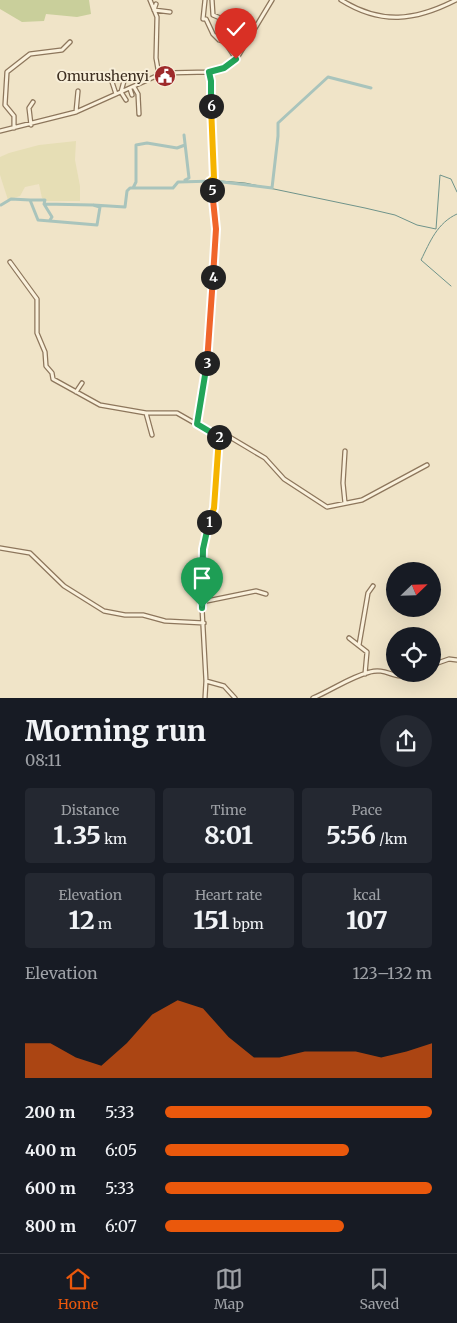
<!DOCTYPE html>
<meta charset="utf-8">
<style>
:root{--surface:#171b24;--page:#242831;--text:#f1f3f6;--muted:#9ea1a6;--line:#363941;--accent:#ea580c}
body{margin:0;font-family:Merriweather,serif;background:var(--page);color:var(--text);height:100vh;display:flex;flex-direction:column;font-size:19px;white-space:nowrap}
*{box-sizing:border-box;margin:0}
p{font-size:16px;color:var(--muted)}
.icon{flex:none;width:28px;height:28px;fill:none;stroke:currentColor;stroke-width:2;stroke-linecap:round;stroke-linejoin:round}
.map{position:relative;height:698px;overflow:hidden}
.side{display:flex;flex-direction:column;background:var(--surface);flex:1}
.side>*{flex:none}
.needle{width:32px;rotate:67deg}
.buttons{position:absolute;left:386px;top:562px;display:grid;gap:10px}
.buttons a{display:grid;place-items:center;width:55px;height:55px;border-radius:50%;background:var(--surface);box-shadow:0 5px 20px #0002;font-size:25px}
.pin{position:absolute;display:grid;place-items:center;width:42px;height:42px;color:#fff;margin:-51px -21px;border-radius:50% 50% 50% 0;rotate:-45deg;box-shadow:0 0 5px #0007}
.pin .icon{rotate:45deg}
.km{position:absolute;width:25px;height:25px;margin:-12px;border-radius:50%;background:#222;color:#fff;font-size:14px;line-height:25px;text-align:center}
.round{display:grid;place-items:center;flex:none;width:52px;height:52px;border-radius:26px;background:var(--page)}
.headline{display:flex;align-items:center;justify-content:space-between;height:85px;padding:0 25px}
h1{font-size:28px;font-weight:800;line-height:38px}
.stats{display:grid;grid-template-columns:repeat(3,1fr);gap:8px;height:85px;padding:5px 25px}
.stats div{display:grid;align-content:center;border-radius:5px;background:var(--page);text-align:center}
.stats b{font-size:25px;font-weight:800}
.stats small{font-size:14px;font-weight:400}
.stats p{font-size:14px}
.chart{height:140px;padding:10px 25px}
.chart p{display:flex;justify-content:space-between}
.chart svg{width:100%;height:90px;margin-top:5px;fill:var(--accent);opacity:.7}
ul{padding:0 25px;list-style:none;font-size:16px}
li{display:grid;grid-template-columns:80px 60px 1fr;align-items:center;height:38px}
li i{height:12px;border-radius:6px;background:var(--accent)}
.dock{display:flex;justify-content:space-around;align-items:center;height:70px;border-top:1px solid var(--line);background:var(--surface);font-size:14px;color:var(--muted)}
.dock a{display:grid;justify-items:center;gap:2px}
.dock .current{color:var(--accent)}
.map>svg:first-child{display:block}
.farmland{fill:#e6deb5}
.green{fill:#c9cf9b}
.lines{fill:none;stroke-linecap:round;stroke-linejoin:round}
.stream{stroke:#6f938a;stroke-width:1}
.canal{stroke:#a9c4bc;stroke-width:3}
.minor-casing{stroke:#8d765c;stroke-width:5.5}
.minor{stroke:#faf1dc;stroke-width:3}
.split-1-casing{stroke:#fff;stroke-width:10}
.split-2-casing{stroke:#fff;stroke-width:10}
.split-3-casing{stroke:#fff;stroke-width:10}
.split-4-casing{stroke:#fff;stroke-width:10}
.split-5-casing{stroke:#fff;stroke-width:10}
.split-6-casing{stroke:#fff;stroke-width:10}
.split-7-casing{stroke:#fff;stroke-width:10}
.split-1{stroke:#22a559;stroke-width:6}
.split-2{stroke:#f5b400;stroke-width:6}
.split-3{stroke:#22a559;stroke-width:6}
.split-4{stroke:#f0652b;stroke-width:6}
.split-5{stroke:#f0652b;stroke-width:6}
.split-6{stroke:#f5b400;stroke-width:6}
.split-7{stroke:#22a559;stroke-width:6}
.labels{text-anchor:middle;stroke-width:4;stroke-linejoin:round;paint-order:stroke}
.poi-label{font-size:14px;fill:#3d2e20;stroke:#f7eed8;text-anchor:end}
</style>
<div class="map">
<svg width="457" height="698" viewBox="0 0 457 698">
<rect width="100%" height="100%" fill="#f0e4c8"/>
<path class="farmland" d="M 76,141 L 75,160 L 80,186 L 80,201 L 47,201 L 42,198 L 39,184 L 25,187 L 20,196 L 8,200 L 0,175 L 0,157 L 9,153 L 39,145 Z"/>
<path class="green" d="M 0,0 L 89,0 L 91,14 L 77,17 L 46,14 L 44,21 L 22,22 L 0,9 Z"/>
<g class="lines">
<path class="stream" d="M 220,181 L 245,183 L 365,208 L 395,215 L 417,225 L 436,229 L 440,175 L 451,179 L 457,192
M 451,286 L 421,260 C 430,242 437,223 457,214"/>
<path class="canal" d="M 184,135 L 189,178 L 185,180
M 133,188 L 136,182 L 136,145 L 147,143 L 177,148 L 185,145
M 30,200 L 45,200 L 44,204 L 52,217 L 50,220
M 44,204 L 93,205
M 1,205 L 11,199 L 30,200 L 38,220 L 97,225 L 100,207 L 93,205 L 125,207 L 127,191 L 130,188 L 173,188 L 178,182 L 214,181 L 272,188 L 278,136 L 278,123 L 328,77 L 371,88"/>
<g class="minor-casing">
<path id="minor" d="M 150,0 L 157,17 L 156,58 L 159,75
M 205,0 L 203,19 L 206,19 L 213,34 L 219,40 L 225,42 L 236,59
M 212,0 L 213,15 L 225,20 L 231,29 L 250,38
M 341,0 C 381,25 415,21 456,0
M 156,4 L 154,10 L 170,12
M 110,76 L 116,94
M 122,76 L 124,81 L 121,92 L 126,100
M 134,87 L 138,94 L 139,114
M 130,89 L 132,95
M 76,112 L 78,91
M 31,125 L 29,108 L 33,102
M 14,128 L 14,116 L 5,105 L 7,72 L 30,54 L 62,50 L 70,42
M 0,131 L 76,112 L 163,73 L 209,72 L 224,68 L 237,58 L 272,0
M 10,262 L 37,299 L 37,333 L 45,352 L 46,366 L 52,373 L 53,379 L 100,405 L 146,413 L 177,413 L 219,437
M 76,392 L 82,383
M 146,413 L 152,435
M 197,424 L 205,383 L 213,298 L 216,229 L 210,181 L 214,179 L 211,73 L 209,72
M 345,503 L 343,483 L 345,451
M 0,548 L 30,553 L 64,586 L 104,611 L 125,615 L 143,615 L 165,621 L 204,623
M 202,602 L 256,591 L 266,594
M 349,638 L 367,652 L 365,674
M 359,645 L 368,593 L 373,586
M 432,665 L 449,659 L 457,660
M 206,681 L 224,686 L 235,698
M 205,698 L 206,681 L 202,608 L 203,549 L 214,508 L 219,437 L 228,436 L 265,458 L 284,479 L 327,507 L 362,500 L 427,465
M 313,698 C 332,690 350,677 370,672 C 386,667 396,681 411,674"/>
</g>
<use href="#minor" class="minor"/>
</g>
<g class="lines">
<g class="split-1-casing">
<path id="split-1" d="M 202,608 L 203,549 L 209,522"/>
</g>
<g class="split-2-casing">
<path id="split-2" d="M 209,522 L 214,508 L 219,437"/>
</g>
<g class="split-3-casing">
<path id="split-3" d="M 207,363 L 197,424 L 219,437"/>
</g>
<g class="split-4-casing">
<path id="split-4" d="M 207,363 L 213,277"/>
</g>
<g class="split-5-casing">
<path id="split-5" d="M 212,190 L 216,229 L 213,277"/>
</g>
<g class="split-6-casing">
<path id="split-6" d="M 211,106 L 214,178 L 210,181 L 212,190"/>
</g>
<g class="split-7-casing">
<path id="split-7" d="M 211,106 L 211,81 L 209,72 L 224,68 L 236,59"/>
</g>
<use href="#split-1" class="split-1"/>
<use href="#split-2" class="split-2"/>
<use href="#split-3" class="split-3"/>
<use href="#split-4" class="split-4"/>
<use href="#split-5" class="split-5"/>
<use href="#split-6" class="split-6"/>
<use href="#split-7" class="split-7"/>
</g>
<defs>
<g id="civic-disc" transform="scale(1.125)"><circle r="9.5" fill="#9e2a2b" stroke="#f7eed8"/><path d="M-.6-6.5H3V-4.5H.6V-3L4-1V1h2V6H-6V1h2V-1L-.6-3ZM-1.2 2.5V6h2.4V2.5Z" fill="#fff"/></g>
</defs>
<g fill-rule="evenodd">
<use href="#civic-disc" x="165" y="76"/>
</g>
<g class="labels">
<g class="poi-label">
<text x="149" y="81">Omurushenyi</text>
</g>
</g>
</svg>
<div class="buttons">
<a><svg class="needle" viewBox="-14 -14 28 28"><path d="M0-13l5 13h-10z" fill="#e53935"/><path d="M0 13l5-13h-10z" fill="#9ea1a6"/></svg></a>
<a><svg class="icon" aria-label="locate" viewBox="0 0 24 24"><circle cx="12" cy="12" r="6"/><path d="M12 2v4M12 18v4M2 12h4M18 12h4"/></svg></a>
</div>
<div class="pin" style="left:202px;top:608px;background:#1e9e55"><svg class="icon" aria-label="arrive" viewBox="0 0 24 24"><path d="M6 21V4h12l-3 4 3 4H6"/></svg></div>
<div class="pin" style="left:236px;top:59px;background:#d93025"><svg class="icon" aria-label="check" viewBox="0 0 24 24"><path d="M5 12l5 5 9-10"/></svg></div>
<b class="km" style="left:209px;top:522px">1</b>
<b class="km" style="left:219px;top:437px">2</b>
<b class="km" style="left:207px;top:363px">3</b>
<b class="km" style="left:213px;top:277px">4</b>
<b class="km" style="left:212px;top:190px">5</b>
<b class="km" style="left:211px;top:106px">6</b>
</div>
<section class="side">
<div class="headline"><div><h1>Morning run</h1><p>08:11</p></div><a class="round"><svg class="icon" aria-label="share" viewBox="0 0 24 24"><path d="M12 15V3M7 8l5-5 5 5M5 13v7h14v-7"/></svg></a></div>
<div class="stats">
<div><p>Distance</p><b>1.35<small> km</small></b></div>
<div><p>Time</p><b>8:01</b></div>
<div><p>Pace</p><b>5:56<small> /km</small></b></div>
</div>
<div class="stats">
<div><p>Elevation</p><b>12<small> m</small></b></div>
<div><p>Heart rate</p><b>151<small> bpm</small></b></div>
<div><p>kcal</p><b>107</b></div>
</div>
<div class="chart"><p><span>Elevation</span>123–132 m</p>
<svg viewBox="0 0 160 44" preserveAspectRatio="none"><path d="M0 44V27L10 27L20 34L30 38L40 27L50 13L60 6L70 10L80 24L90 34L100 34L110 31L120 31L130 31L140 34L150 31L160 27V44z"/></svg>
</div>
<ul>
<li><b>200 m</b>5:33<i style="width:100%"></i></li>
<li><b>400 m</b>6:05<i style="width:69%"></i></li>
<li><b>600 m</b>5:33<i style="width:100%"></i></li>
<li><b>800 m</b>6:07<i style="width:67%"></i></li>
</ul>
</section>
<nav class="dock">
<a class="current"><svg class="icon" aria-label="home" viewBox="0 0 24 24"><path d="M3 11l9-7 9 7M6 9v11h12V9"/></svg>Home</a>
<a><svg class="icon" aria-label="map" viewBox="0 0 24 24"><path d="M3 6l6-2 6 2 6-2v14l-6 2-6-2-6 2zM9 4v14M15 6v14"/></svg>Map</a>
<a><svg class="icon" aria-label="saved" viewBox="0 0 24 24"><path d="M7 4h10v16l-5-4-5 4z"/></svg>Saved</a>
</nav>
